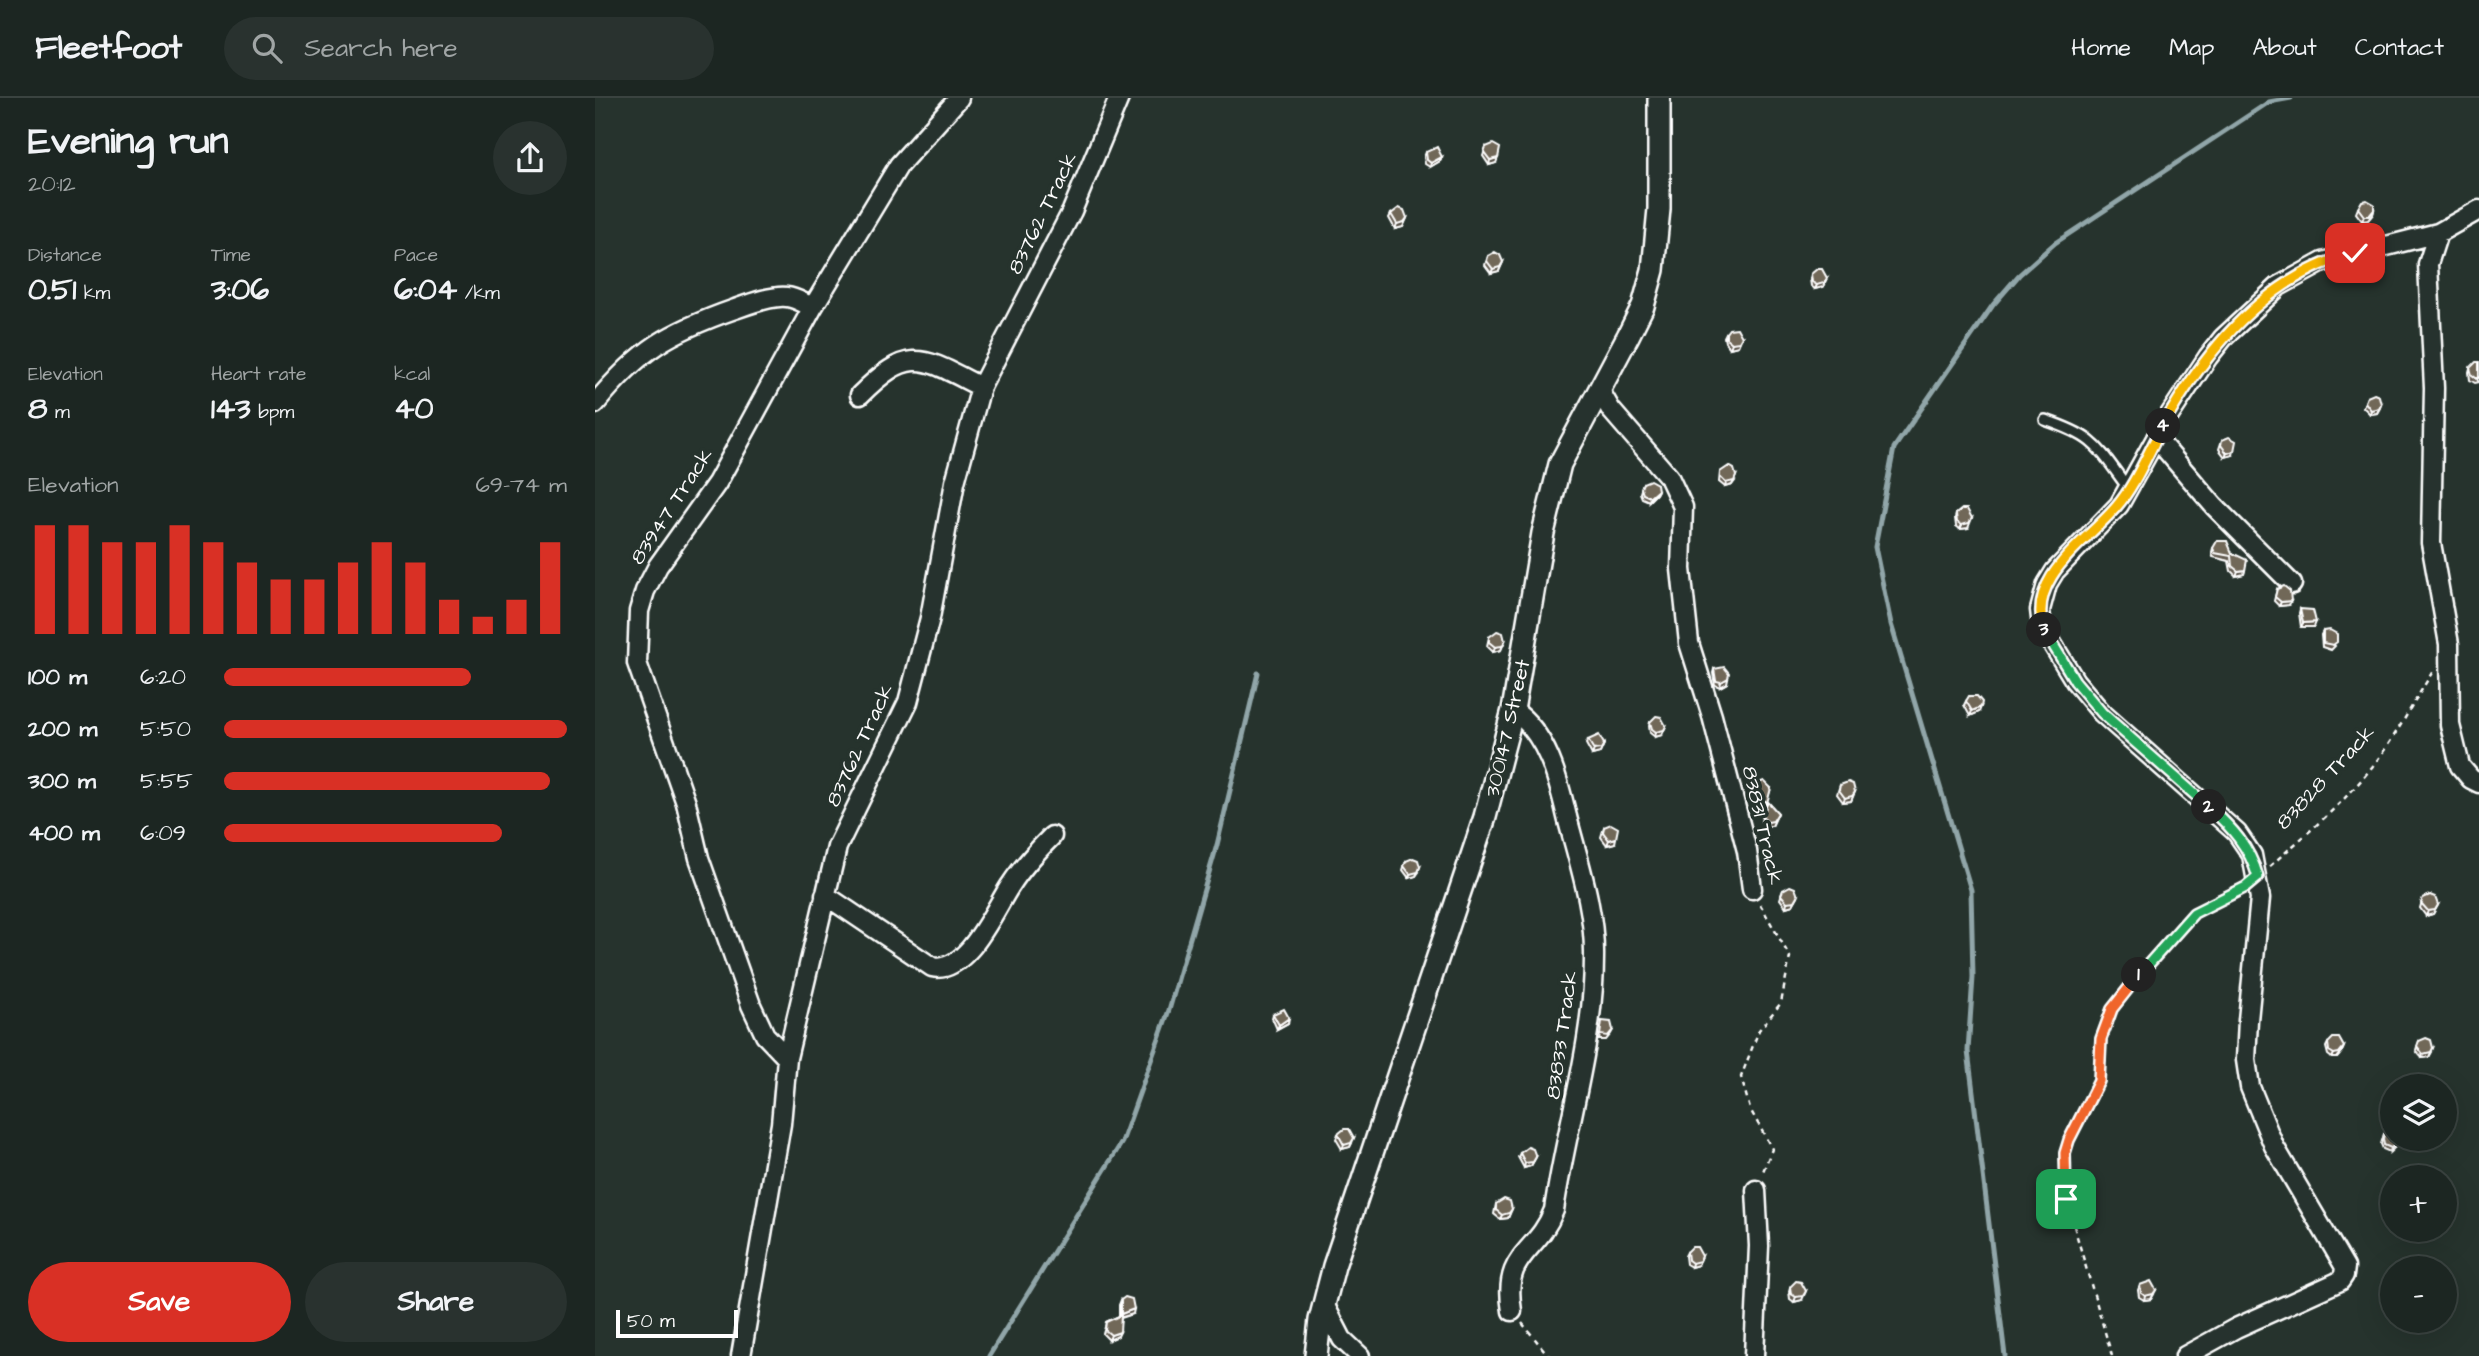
<!DOCTYPE html>
<meta charset="utf-8">
<style>
:root{--surface:#1c2622;--page:#29322f;--text:#f1f3f6;--muted:#a0a5a5;--line:#3a4340;--accent:#d93025}
body{margin:0;font-family:"Architects Daughter",sans-serif;background:var(--page);color:var(--text);height:100vh;display:flex;flex-direction:column;font-size:26px;white-space:nowrap}
*{box-sizing:border-box;margin:0}
p{font-size:23px;color:var(--muted)}
.icon{flex:none;width:38px;height:38px;fill:none;stroke:currentColor;stroke-width:2;stroke-linecap:round;stroke-linejoin:round}
.map{position:relative;flex:1;overflow:hidden}
.panel{display:flex;flex-direction:column;background:var(--surface);width:595px}
.panel>*{flex:none}
.fabs{position:absolute;left:1785px;top:976px;display:grid;gap:14px}
.fabs a{display:grid;place-items:center;width:77px;height:77px;border-radius:50%;background:var(--surface);box-shadow:0 7px 28px #0002,0 0 0 2px var(--line);font-size:35px}
.scale{position:absolute;left:21px;bottom:18px;width:122px;box-sizing:border-box;padding-left:7px;border:4px solid #fff;border-top:0;font-size:19px;line-height:24px;white-space:nowrap;color:#fff;-webkit-text-stroke:5px #26332d;paint-order:stroke}
.pin{position:absolute;display:grid;place-items:center;width:60px;height:60px;color:#fff;margin:-30px;border-radius:14px;box-shadow:0 4px 10px #0006}
.km{position:absolute;width:35px;height:35px;margin:-18px;border-radius:50%;background:#222;color:#fff;font-size:19px;line-height:35px;text-align:center}
.round{display:grid;place-items:center;flex:none;width:74px;height:74px;border-radius:37px;background:var(--page)}
.overview{display:flex;align-items:center;justify-content:space-between;height:119px;padding:0 28px}
h1{font-size:38px;font-weight:700;line-height:52px}
.figures{display:grid;grid-template-columns:repeat(3,1fr);gap:10px;height:119px;padding:7px 28px}
.figures div{display:grid;align-content:center}
.figures b{font-size:30px;font-weight:700}
.figures small{font-size:19px;font-weight:400}
.figures p{font-size:19px}
.chart{height:196px;padding:14px 28px}
.chart p{display:flex;justify-content:space-between}
.chart svg{width:100%;height:126px;margin-top:7px;stroke:var(--accent);stroke-width:6}
.primary-button{display:flex;gap:14px;margin-top:auto;padding:14px 28px}
.primary-button a{flex:1;height:80px;border-radius:42px;background:var(--accent);color:#fff;font-size:28px;font-weight:700;line-height:80px;text-align:center}
.primary-button a+a{background:var(--page);color:var(--text)}
ul{padding:0 28px;list-style:none;font-size:23px}
li{display:grid;grid-template-columns:112px 84px 1fr;align-items:center;height:52px}
li i{height:18px;border-radius:9px;background:var(--accent)}
header{display:flex;align-items:center;gap:42px;box-sizing:border-box;height:98px;padding:0 35px;background:var(--surface);border-bottom:2px solid var(--line)}
header strong{font-size:33px}
nav{display:flex;gap:38px;margin-inline-start:auto;font-size:24px}
.search{width:490px;height:63px;background:var(--page);display:flex;align-items:center;gap:18px;box-sizing:border-box;padding:0 24px;border-radius:38px;color:var(--muted);font-size:26px}
main{display:flex;flex:1;min-height:0}
.map>svg:first-child{display:block}
.lines{fill:none;stroke-linecap:round;stroke-linejoin:round}
.stream{stroke:#91a6a9;stroke-width:5}
.service-casing{stroke:#fff;stroke-width:14}
.minor-casing{stroke:#fff;stroke-width:23}
.tertiary-casing{stroke:#fff;stroke-width:26}
.path{stroke:#fff;stroke-width:2.5;stroke-dasharray:5 5;stroke-linecap:butt}
.service{stroke:#26332d;stroke-width:9}
.minor{stroke:#26332d;stroke-width:18}
.tertiary{stroke:#26332d;stroke-width:21}
.wall{fill:#61594d;stroke:#fff;stroke-width:2}
.shaded-wall{fill:#4f483e;stroke:#fff;stroke-width:2}
.building{fill:#716759;stroke:#fff;stroke-width:2}
.split-1-casing{stroke:#fff;stroke-width:14}
.split-2-casing{stroke:#fff;stroke-width:14}
.split-3-casing{stroke:#fff;stroke-width:14}
.split-4-casing{stroke:#fff;stroke-width:14}
.split-5-casing{stroke:#fff;stroke-width:14}
.split-1{stroke:#f0652b;stroke-width:9}
.split-2{stroke:#22a559;stroke-width:9}
.split-3{stroke:#22a559;stroke-width:9}
.split-4{stroke:#f5b400;stroke-width:9}
.split-5{stroke:#f5b400;stroke-width:9}
.labels{text-anchor:middle;stroke-width:7;stroke-linejoin:round;paint-order:stroke}
.street-label{font-size:21px;fill:#fff;stroke:#26332d}
</style>
<header>
<strong>Fleetfoot</strong>
<div class="search"><svg class="icon" aria-label="search" viewBox="0 0 24 24"><circle cx="10" cy="10" r="6"/><path d="M15 15l6 6"/></svg>Search here</div>
<nav><a>Home</a><a>Map</a><a>About</a><a>Contact</a></nav>
</header>
<main>
<section class="panel">
<div class="overview"><div><h1>Evening run</h1><p>20:12</p></div><a class="round"><svg class="icon" aria-label="share" viewBox="0 0 24 24"><path d="M12 15V3M7 8l5-5 5 5M5 13v7h14v-7"/></svg></a></div>
<div class="figures">
<div><p>Distance</p><b>0.51<small> km</small></b></div>
<div><p>Time</p><b>3:06</b></div>
<div><p>Pace</p><b>6:04<small> /km</small></b></div>
</div>
<div class="figures">
<div><p>Elevation</p><b>8<small> m</small></b></div>
<div><p>Heart rate</p><b>143<small> bpm</small></b></div>
<div><p>kcal</p><b>40</b></div>
</div>
<div class="chart"><p><span>Elevation</span>69–74 m</p>
<svg viewBox="0 0 160 44" preserveAspectRatio="none"><path d="M5 44V6M15 44V6M25 44V12M35 44V12M45 44V6M55 44V12M65 44V19M75 44V25M85 44V25M95 44V19M105 44V12M115 44V19M125 44V32M135 44V38M145 44V32M155 44V12"/></svg>
</div>
<ul>
<li><b>100 m</b>6:20<i style="width:72%"></i></li>
<li><b>200 m</b>5:50<i style="width:100%"></i></li>
<li><b>300 m</b>5:55<i style="width:95%"></i></li>
<li><b>400 m</b>6:09<i style="width:81%"></i></li>
</ul>
<div class="primary-button"><a>Save</a><a>Share</a></div>
</section>
<div class="map">
<svg width="1884" height="1258" viewBox="0 0 1884 1258">
<rect width="100%" height="100%" fill="#26332d"/>
<filter id="ink" filterUnits="userSpaceOnUse"><feTurbulence type="fractalNoise" baseFrequency=".0143" numOctaves="2"/><feDisplacementMap in="SourceGraphic" scale="14" xChannelSelector="R" yChannelSelector="G"/><feConvolveMatrix kernelMatrix="1 2 1 2 8 2 1 2 1" color-interpolation-filters="sRGB"/></filter>
<g filter="url(#ink)">
<g class="lines">
<path class="stream" d="M 394,1258 L 527,1044 L 574,912 L 622,747 L 663,575
M 1410,1258 L 1373,953 L 1378,879 L 1376,792 L 1296,526 L 1280,449 L 1299,350 L 1398,207 L 1424,177 L 1460,145 L 1674,4 L 1696,0"/>
<g class="service-casing">
<path id="service" d="M 1450,322 C 1501,339 1502,348 1533,390"/>
</g>
<g class="minor-casing">
<path id="minor" d="M 1843,135 L 1833,166 L 1839,290 L 1836,445 L 1854,546 L 1855,627 L 1865,668 L 1876,681 L 1884,685
M 1005,293 L 1016,312 L 1074,379 L 1088,409 L 1086,471 L 1094,545 L 1117,618 L 1152,753 L 1157,791
M 265,297 C 316,246 328,260 386,289
M 0,306 C 45,251 74,234 140,211 C 154,206 178,197 192,199 C 201,200 210,206 218,209
M 1561,340 L 1619,408 L 1697,486
M 230,797 L 337,869 C 372,877 399,812 415,788 C 427,769 442,753 457,738
M 192,960 L 170,937 L 156,907 L 104,760 L 91,705 L 42,565 L 44,513 L 50,493 L 63,468 L 122,385 L 218,209 L 304,67 L 364,0
M 729,1206 L 747,1241 L 765,1258
M 917,1213 C 907,1154 942,1157 959,1112 C 971,1029 999,945 999,860 C 1000,812 984,765 972,719 C 963,680 952,636 918,612
M 146,1258 L 186,1026 L 192,960 L 242,749 L 313,604 L 335,520 L 360,384 L 386,289 L 477,113 L 524,0
M 1159,1258 L 1164,1148 L 1161,1092
M 1590,1258 L 1641,1230 L 1745,1183 L 1749,1177 L 1750,1169 L 1679,1048 L 1655,989 L 1651,962 L 1653,922 L 1665,800 L 1657,757 L 1642,735 L 1507,615 L 1480,583 L 1447,529 L 1445,512 L 1452,486 L 1460,473 L 1524,407 L 1570,324 L 1613,259 L 1628,240 L 1684,188 L 1728,164 L 1843,135 L 1884,112"/>
</g>
<g class="tertiary-casing">
<path id="tertiary" d="M 721,1258 L 725,1222 L 739,1168 L 890,719 L 918,612 L 948,435 L 965,366 L 1033,238 L 1048,208 L 1058,172 L 1064,111 L 1064,0"/>
</g>
<path class="path" d="M 1675,768 C 1711,736 1751,704 1780,665 C 1802,636 1819,604 1838,573
M 1165,806 L 1195,859 L 1186,905 L 1164,932 L 1146,979 L 1155,1011 L 1177,1051 L 1167,1076
M 927,1225 L 954,1258
M 1517,1258 L 1471,1101 L 1469,1073 L 1474,1042 L 1504,983 L 1506,941 L 1517,911 L 1533,887 L 1599,815 L 1646,792"/>
<use href="#service" class="service"/>
<use href="#minor" class="minor"/>
<use href="#tertiary" class="tertiary"/>
</g>
<path class="wall" d="M 891,49 L 901,65 L 894,67 L 888,58 Z
M 831,54 L 845,63 L 835,69 L 830,66 L 829,59 Z
M 1763,110 L 1779,112 L 1778,116 L 1773,122 L 1767,123 L 1761,115 Z
M 796,116 L 812,120 L 808,129 L 800,131 L 794,120 Z
M 893,158 L 908,164 L 904,173 L 896,175 L 890,167 Z
M 1216,176 L 1228,189 L 1220,191 L 1216,188 L 1215,181 Z
M 1131,235 L 1145,243 L 1143,248 L 1135,250 L 1130,244 L 1129,239 Z
M 1875,270 L 1884,284 L 1880,285 L 1875,282 L 1874,274 Z
M 1772,299 L 1785,310 L 1782,315 L 1775,316 L 1768,309 Z
M 1627,342 L 1638,357 L 1630,359 L 1624,351 Z
M 1125,374 L 1140,383 L 1137,387 L 1130,389 L 1124,384 Z
M 1048,385 L 1063,392 L 1061,396 L 1054,403 L 1047,400 L 1045,395 Z
M 1361,416 L 1373,430 L 1365,431 L 1361,428 L 1360,420 Z
M 1618,450 L 1637,455 L 1650,472 L 1649,476 L 1641,478 L 1636,473 L 1634,463 L 1618,459 L 1617,454 Z
M 1682,491 L 1694,507 L 1684,508 L 1679,503 Z
M 1705,511 L 1719,529 L 1706,529 L 1704,515 Z
M 1728,533 L 1740,548 L 1736,552 L 1727,549 L 1726,537 Z
M 894,539 L 908,547 L 906,552 L 898,554 L 892,548 Z
M 1119,571 L 1132,585 L 1125,589 L 1120,587 L 1118,575 Z
M 1371,603 L 1384,614 L 1375,618 L 1369,607 Z
M 1055,624 L 1067,637 L 1060,639 L 1055,635 L 1054,628 Z
M 993,642 L 1009,646 L 1005,655 L 997,657 L 991,646 Z
M 1161,686 L 1176,690 L 1170,709 L 1158,696 Z
M 1245,687 L 1258,698 L 1256,703 L 1248,704 L 1242,696 Z
M 1173,704 L 1183,715 L 1177,728 L 1172,728 L 1166,723 Z
M 1009,729 L 1020,745 L 1012,747 L 1006,739 Z
M 811,763 L 824,774 L 821,778 L 814,780 L 808,772 Z
M 1188,792 L 1203,798 L 1198,807 L 1191,809 L 1185,801 Z
M 1828,800 L 1843,807 L 1838,816 L 1831,818 L 1825,810 Z
M 678,916 L 693,925 L 682,931 L 677,920 Z
M 1824,943 L 1837,954 L 1834,959 L 1827,960 L 1821,953 Z
M 1733,945 L 1747,954 L 1742,960 L 1737,960 L 1733,957 L 1731,949 Z
M 743,1036 L 757,1045 L 755,1049 L 747,1051 L 741,1041 Z
M 1789,1036 L 1802,1047 L 1795,1054 L 1788,1051 L 1786,1046 Z
M 925,1055 L 941,1059 L 936,1068 L 929,1070 L 923,1059 Z
M 901,1106 L 915,1115 L 913,1120 L 905,1121 L 899,1116 Z
M 1092,1154 L 1103,1167 L 1096,1169 L 1091,1166 L 1090,1158 Z
M 1545,1187 L 1559,1196 L 1556,1201 L 1549,1202 L 1544,1199 L 1543,1192 Z
M 1195,1189 L 1207,1202 L 1199,1204 L 1195,1201 L 1194,1193 Z
M 526,1202 L 538,1216 L 526,1220 L 523,1238 L 514,1242 L 508,1236 L 510,1229 L 511,1224 L 524,1218 L 524,1207 Z"/>
<path class="shaded-wall" d="M 847,59 L 845,63 L 835,69 L 836,65 Z
M 903,60 L 901,65 L 894,67 L 895,62 Z
M 1779,112 L 1778,116 L 1773,122 L 1767,123 L 1769,118 Z
M 812,120 L 808,129 L 800,131 L 802,126 Z
M 908,164 L 904,173 L 896,175 L 898,171 Z
M 1232,180 L 1228,189 L 1220,191 L 1222,187 Z
M 1147,239 L 1143,248 L 1135,250 L 1137,245 Z
M 1786,306 L 1782,315 L 1775,316 L 1776,312 Z
M 1639,353 L 1638,357 L 1630,359 L 1632,355 Z
M 1141,378 L 1137,387 L 1130,389 L 1131,385 Z
M 1063,392 L 1061,396 L 1054,403 L 1055,399 Z
M 1377,420 L 1373,430 L 1365,431 L 1367,427 Z
M 1650,472 L 1649,476 L 1641,478 L 1643,473 Z
M 1696,503 L 1694,507 L 1684,508 L 1686,504 Z
M 1721,524 L 1719,529 L 1706,529 L 1708,525 Z
M 910,543 L 906,552 L 898,554 L 900,549 Z
M 1133,580 L 1132,585 L 1125,589 L 1126,584 Z
M 1386,609 L 1384,614 L 1375,618 L 1377,613 Z
M 1071,628 L 1067,637 L 1060,639 L 1061,634 Z
M 1009,646 L 1005,655 L 997,657 L 999,652 Z
M 1260,694 L 1256,703 L 1248,704 L 1250,700 Z
M 1183,715 L 1177,728 L 1172,728 L 1173,724 Z
M 1021,740 L 1020,745 L 1012,747 L 1014,742 Z
M 825,769 L 821,778 L 814,780 L 815,776 Z
M 1203,798 L 1198,807 L 1191,809 L 1192,804 Z
M 1843,807 L 1838,816 L 1831,818 L 1833,813 Z
M 694,920 L 693,925 L 682,931 L 684,927 Z
M 1018,932 L 1016,936 L 1011,942 L 1004,942 L 1005,937 Z
M 1749,949 L 1747,954 L 1742,960 L 1737,960 L 1739,956 Z
M 1838,950 L 1834,959 L 1827,960 L 1828,956 Z
M 759,1040 L 755,1049 L 747,1051 L 749,1047 Z
M 1804,1043 L 1802,1047 L 1795,1054 L 1796,1050 Z
M 941,1059 L 936,1068 L 929,1070 L 930,1065 Z
M 917,1111 L 913,1120 L 905,1121 L 907,1117 Z
M 1107,1158 L 1103,1167 L 1096,1169 L 1097,1165 Z
M 1561,1192 L 1556,1201 L 1549,1202 L 1550,1198 Z
M 1211,1193 L 1207,1202 L 1199,1204 L 1201,1199 Z
M 539,1211 L 538,1216 L 524,1220 L 526,1216 Z
M 525,1234 L 523,1238 L 514,1242 L 516,1237 Z"/>
<path class="building" d="M 898,46 L 905,50 L 903,60 L 895,62 L 889,54 L 891,49 Z
M 842,49 L 847,59 L 836,65 L 832,62 L 831,54 Z
M 1772,102 L 1779,106 L 1779,112 L 1774,118 L 1769,118 L 1763,110 L 1767,103 Z
M 804,110 L 809,112 L 812,120 L 809,124 L 802,126 L 796,116 Z
M 900,154 L 905,157 L 908,164 L 905,169 L 898,171 L 892,163 L 893,158 Z
M 1222,171 L 1227,171 L 1232,180 L 1229,185 L 1222,187 L 1217,184 L 1216,176 Z
M 1142,230 L 1147,239 L 1144,244 L 1137,245 L 1131,240 L 1131,235 L 1134,231 Z
M 1881,264 L 1884,264 L 1884,280 L 1881,280 L 1877,277 L 1875,270 Z
M 1779,296 L 1784,298 L 1786,306 L 1784,310 L 1776,312 L 1770,304 L 1772,299 Z
M 1634,339 L 1641,343 L 1639,353 L 1632,355 L 1626,347 L 1627,342 Z
M 1134,368 L 1139,371 L 1141,378 L 1139,383 L 1131,385 L 1125,379 L 1125,374 Z
M 1055,382 L 1062,386 L 1063,392 L 1055,399 L 1048,396 L 1046,390 L 1048,385 Z
M 1367,411 L 1372,411 L 1377,420 L 1374,425 L 1367,427 L 1362,424 L 1361,416 Z
M 1622,443 L 1632,443 L 1637,455 L 1652,462 L 1650,472 L 1643,473 L 1637,468 L 1636,458 L 1620,455 L 1618,450 Z
M 1689,488 L 1695,493 L 1696,503 L 1686,504 L 1680,499 L 1682,491 Z
M 1705,511 L 1718,512 L 1721,524 L 1708,525 Z
M 1735,532 L 1742,536 L 1742,544 L 1738,547 L 1728,545 L 1728,533 Z
M 902,533 L 908,535 L 910,543 L 907,548 L 900,549 L 894,544 L 894,539 Z
M 1129,569 L 1134,575 L 1133,580 L 1126,584 L 1121,583 L 1119,571 Z
M 1374,598 L 1382,598 L 1387,604 L 1386,609 L 1377,613 L 1371,603 Z
M 1061,618 L 1066,619 L 1071,628 L 1069,632 L 1061,634 L 1057,631 L 1055,624 Z
M 1004,637 L 1009,646 L 1006,651 L 999,652 L 993,642 Z
M 1169,683 L 1176,690 L 1172,705 L 1160,691 L 1161,686 Z
M 1253,684 L 1258,686 L 1260,694 L 1257,698 L 1250,700 L 1244,692 L 1245,687 Z
M 1173,704 L 1183,715 L 1178,723 L 1173,724 L 1167,719 Z
M 1016,726 L 1023,730 L 1021,740 L 1014,742 L 1008,734 L 1009,729 Z
M 818,760 L 823,762 L 825,769 L 823,774 L 815,776 L 809,768 L 811,763 Z
M 1195,788 L 1200,790 L 1203,798 L 1200,803 L 1192,804 L 1186,797 L 1188,792 Z
M 1835,797 L 1840,799 L 1843,807 L 1840,812 L 1833,813 L 1826,805 L 1828,800 Z
M 689,911 L 694,920 L 684,927 L 678,916 Z
M 1007,923 L 1016,924 L 1018,932 L 1013,938 L 1005,937 Z
M 1738,940 L 1744,940 L 1749,949 L 1744,955 L 1739,956 L 1734,953 L 1733,945 Z
M 1831,940 L 1836,942 L 1838,950 L 1836,954 L 1828,956 L 1822,948 L 1824,943 Z
M 749,1031 L 754,1031 L 759,1040 L 756,1045 L 749,1047 L 743,1036 Z
M 1796,1033 L 1797,1041 L 1804,1041 L 1804,1043 L 1796,1050 L 1789,1047 L 1788,1041 L 1789,1036 Z
M 933,1049 L 938,1051 L 941,1059 L 938,1064 L 930,1065 L 925,1055 Z
M 909,1101 L 915,1103 L 917,1111 L 914,1115 L 907,1117 L 901,1112 L 901,1106 Z
M 1850,1113 L 1853,1121 L 1850,1123 Z
M 1097,1149 L 1102,1149 L 1107,1158 L 1105,1163 L 1097,1165 L 1093,1162 L 1092,1154 Z
M 1201,1183 L 1206,1184 L 1211,1193 L 1208,1198 L 1201,1199 L 1196,1196 L 1195,1189 Z
M 1556,1183 L 1561,1192 L 1558,1196 L 1550,1198 L 1546,1195 L 1545,1187 Z
M 530,1199 L 537,1201 L 539,1211 L 526,1216 L 526,1202 Z
M 526,1217 L 525,1234 L 516,1237 L 510,1232 L 511,1224 Z"/>
</g>
<g class="lines" filter="url(#ink)">
<g class="split-1-casing">
<path id="split-1" d="M 1471,1101 L 1470,1055 L 1474,1042 L 1504,983 L 1506,941 L 1517,911 L 1544,877"/>
</g>
<g class="split-2-casing">
<path id="split-2" d="M 1544,877 L 1599,815 L 1651,789 L 1663,779 C 1654,748 1637,730 1614,709"/>
</g>
<g class="split-3-casing">
<path id="split-3" d="M 1449,532 L 1480,583 L 1507,615 L 1614,709"/>
</g>
<g class="split-4-casing">
<path id="split-4" d="M 1449,532 C 1431,479 1493,443 1522,408 C 1541,386 1553,354 1568,328"/>
</g>
<g class="split-5-casing">
<path id="split-5" d="M 1568,328 C 1611,251 1672,178 1760,155"/>
</g>
<use href="#split-1" class="split-1"/>
<use href="#split-2" class="split-2"/>
<use href="#split-3" class="split-3"/>
<use href="#split-4" class="split-4"/>
<use href="#split-5" class="split-5"/>
</g>
<g class="labels">
<g class="street-label">
<text transform="translate(447 115) rotate(-64)" y="7">83762 Track</text>
<text transform="translate(76 408) rotate(-57)" y="7">83947 Track</text>
<text transform="translate(912 630) rotate(-77)" y="7">300147 Street</text>
<text transform="translate(264 647) rotate(-65)" y="7">83762 Track</text>
<text transform="translate(1730 679) rotate(-47)" y="7">83828 Track</text>
<text transform="translate(1168 727) rotate(77)" y="7">83831 Track</text>
<text transform="translate(966 937) rotate(-82)" y="7">83833 Track</text>
</g>
</g>
</svg>
<div class="fabs">
<a><svg class="icon" aria-label="layers" viewBox="0 0 24 24"><path d="M12 4l9 5-9 5-9-5zM3 14l9 5 9-5"/></svg></a>
<a>+</a>
<a>−</a>
</div>
<div class="scale">50 m</div>
<div class="pin" style="left:1471px;top:1101px;background:#1e9e55"><svg class="icon" aria-label="arrive" viewBox="0 0 24 24"><path d="M6 21V4h12l-3 4 3 4H6"/></svg></div>
<div class="pin" style="left:1760px;top:155px;background:#d93025"><svg class="icon" aria-label="check" viewBox="0 0 24 24"><path d="M5 12l5 5 9-10"/></svg></div>
<b class="km" style="left:1544px;top:877px">1</b>
<b class="km" style="left:1614px;top:709px">2</b>
<b class="km" style="left:1449px;top:532px">3</b>
<b class="km" style="left:1568px;top:328px">4</b>
</div>
</main>
